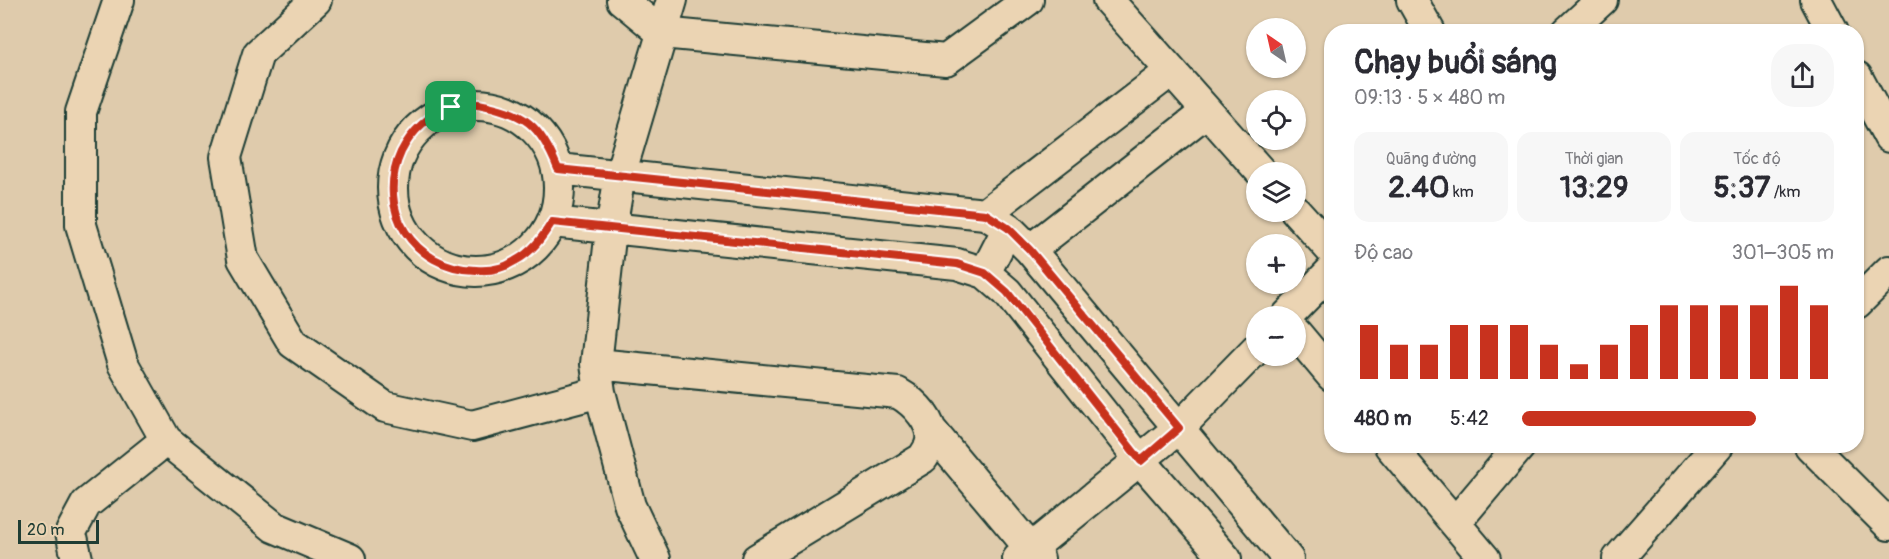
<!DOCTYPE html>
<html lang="vi">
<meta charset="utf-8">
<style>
:root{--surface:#fff;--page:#f7f7f7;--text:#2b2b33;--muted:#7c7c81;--accent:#c8321e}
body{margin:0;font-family:Pangolin,sans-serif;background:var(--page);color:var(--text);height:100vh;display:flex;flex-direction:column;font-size:22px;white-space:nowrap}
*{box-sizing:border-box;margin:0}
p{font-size:20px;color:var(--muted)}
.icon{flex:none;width:33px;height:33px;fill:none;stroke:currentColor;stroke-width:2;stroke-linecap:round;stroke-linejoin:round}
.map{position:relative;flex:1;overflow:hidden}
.panel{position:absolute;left:1324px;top:24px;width:540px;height:429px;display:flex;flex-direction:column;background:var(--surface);border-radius:24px;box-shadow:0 2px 4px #0004}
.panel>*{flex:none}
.needle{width:39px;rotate:326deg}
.controls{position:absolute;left:1246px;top:18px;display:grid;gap:12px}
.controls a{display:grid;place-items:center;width:60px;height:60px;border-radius:50%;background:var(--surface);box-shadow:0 2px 4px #0004;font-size:30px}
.scale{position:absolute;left:18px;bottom:15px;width:81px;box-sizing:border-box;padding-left:6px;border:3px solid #1f3d34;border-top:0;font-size:16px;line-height:21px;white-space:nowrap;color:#1f3d34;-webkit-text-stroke:4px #ebd4b3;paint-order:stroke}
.pin{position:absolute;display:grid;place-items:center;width:51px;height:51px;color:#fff;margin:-26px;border-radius:12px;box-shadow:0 3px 9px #0006}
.round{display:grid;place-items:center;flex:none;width:63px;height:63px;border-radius:24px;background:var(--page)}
.headline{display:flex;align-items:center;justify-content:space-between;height:102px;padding:0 30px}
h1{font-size:33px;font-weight:700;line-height:45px}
.metrics{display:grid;grid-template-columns:repeat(3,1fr);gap:9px;height:102px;padding:6px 30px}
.metrics div{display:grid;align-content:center;border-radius:15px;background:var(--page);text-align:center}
.metrics b{font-size:30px;font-weight:700}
.metrics small{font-size:16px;font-weight:400}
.metrics p{font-size:16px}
.chart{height:168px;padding:12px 30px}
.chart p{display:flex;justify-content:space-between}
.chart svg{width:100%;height:108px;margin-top:6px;stroke:var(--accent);stroke-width:6}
ul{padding:0 30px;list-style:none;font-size:20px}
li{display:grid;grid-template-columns:96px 72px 1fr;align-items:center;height:45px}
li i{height:15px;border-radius:8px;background:var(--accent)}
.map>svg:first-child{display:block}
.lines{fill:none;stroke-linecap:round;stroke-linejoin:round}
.minor-casing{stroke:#1f3d34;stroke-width:34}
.minor{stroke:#ebd4b3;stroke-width:30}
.route-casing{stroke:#fff;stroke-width:12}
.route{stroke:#c8321e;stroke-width:8}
</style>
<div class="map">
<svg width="1889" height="559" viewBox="0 0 1889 559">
<rect width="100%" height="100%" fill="#dfcbac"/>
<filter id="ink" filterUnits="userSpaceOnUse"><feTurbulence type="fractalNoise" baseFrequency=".0167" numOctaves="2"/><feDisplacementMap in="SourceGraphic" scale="12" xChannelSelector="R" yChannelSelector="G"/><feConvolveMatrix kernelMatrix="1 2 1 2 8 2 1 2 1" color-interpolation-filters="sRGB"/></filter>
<g filter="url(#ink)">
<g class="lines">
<g class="minor-casing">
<path id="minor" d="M 119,0 L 81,112 L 81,225 L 123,364 L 166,440 L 274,527 L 350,559
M 316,0 L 258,54 L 226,157 L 243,259 L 293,343 L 385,407 L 472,426 L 600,392
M 622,0 L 662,33 L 946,60 L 1028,0
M 1108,0 L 1261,172
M 1412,0 L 1430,32
M 1816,0 L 1833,32
M 1567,32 L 1602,0
M 1857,77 L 1889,137
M393 188a83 83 0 1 1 166 0a83 83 0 1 1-166 0Z
M 558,169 L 985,214 L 1008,228 L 1030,250 L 1288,559
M 1296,211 L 1332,251
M 985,214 L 1171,71
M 552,222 L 957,264 L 985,273 L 1007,292 L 1141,461 L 1226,559
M 1030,250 L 1206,112
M 985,273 L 1008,228
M 1857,303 L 1889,271
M 1287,316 L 1332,270
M 1296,333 L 1332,376
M 596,364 L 898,393 C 914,402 937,424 930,445 C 929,449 925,454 923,458 L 757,559
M 931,430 L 1039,559
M 1390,446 L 1485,559
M 1810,446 L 1889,525
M 1455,523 L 1520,446
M 77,559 L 71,532 L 86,504 L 166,440
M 655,559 L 630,506 L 600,392 L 596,364 L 611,229 L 620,175 L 672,0
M 1018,559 L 1179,428 L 1257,348
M 1618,559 L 1717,446"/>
</g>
<use href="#minor" class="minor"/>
</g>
</g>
<g class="lines" filter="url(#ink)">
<g class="route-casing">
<path id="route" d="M 478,104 C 525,113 540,124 558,169 L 986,214 L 1008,228 L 1030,250 L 1179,428 L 1141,461 L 1007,292 L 985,273 L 957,264 L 552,222 C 542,238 532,252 515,261 C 504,268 489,271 476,270 C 413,269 375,208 401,152 C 411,132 429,114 451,107 C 459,105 470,105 478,104 Z"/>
</g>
<use href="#route" class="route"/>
</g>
</svg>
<div class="controls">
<a><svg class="needle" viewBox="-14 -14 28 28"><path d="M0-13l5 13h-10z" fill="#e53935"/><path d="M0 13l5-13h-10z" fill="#7c7c81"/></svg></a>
<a><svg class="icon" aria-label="locate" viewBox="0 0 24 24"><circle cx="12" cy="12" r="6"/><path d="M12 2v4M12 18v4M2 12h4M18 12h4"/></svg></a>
<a><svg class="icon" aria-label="layers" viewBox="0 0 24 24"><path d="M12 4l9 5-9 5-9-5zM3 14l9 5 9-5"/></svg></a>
<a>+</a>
<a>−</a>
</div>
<div class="scale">20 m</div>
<div class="pin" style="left:451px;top:107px;background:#1e9e55"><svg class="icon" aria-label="arrive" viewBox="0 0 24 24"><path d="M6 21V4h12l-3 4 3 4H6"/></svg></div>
<section class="panel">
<div class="headline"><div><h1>Chạy buổi sáng</h1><p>09:13 · 5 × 480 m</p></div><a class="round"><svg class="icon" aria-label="share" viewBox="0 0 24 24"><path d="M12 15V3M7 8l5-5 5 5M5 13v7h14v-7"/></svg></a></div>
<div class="metrics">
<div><p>Quãng đường</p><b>2.40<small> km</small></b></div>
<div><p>Thời gian</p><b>13:29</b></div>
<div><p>Tốc độ</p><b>5:37<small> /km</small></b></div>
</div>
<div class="chart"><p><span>Độ cao</span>301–305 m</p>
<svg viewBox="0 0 160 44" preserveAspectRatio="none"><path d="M5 44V22M15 44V30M25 44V30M35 44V22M45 44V22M55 44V22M65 44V30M75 44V38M85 44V30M95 44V22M105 44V14M115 44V14M125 44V14M135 44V14M145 44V6M155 44V14"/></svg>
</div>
<ul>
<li><b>480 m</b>5:42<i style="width:75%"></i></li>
</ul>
</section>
</div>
